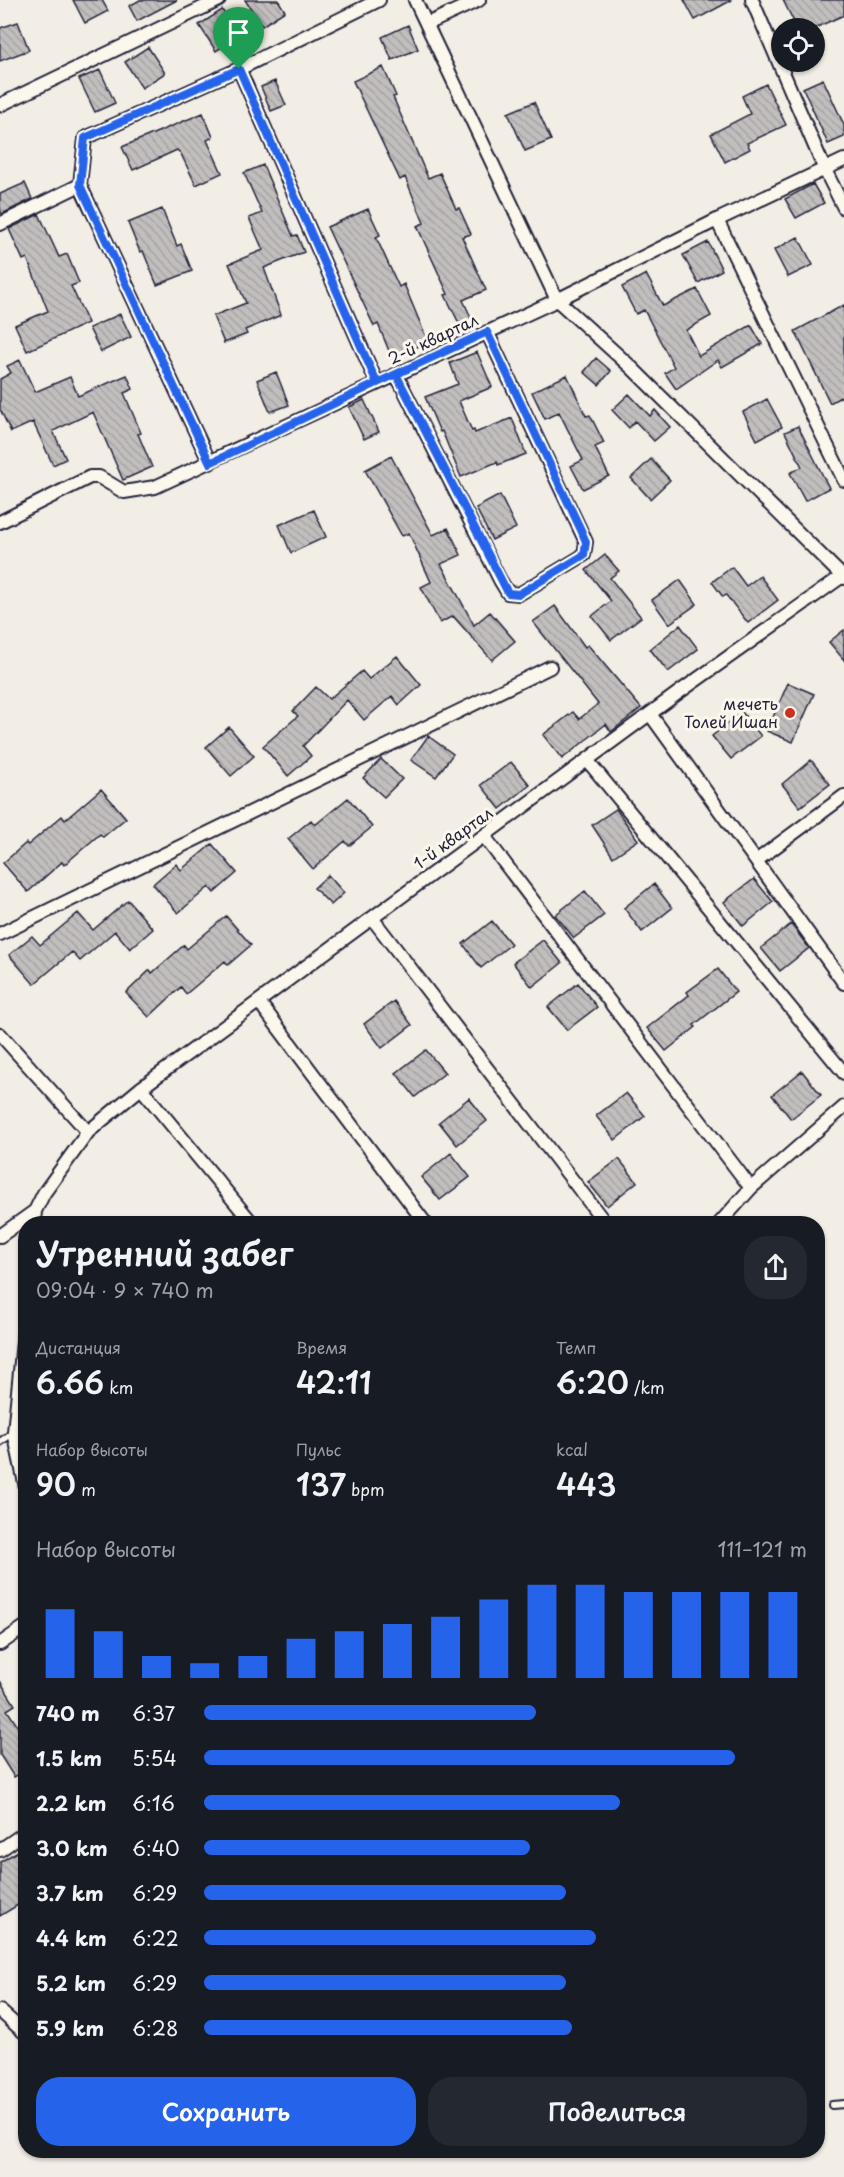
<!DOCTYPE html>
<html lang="ru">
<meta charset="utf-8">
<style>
:root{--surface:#171b24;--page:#242831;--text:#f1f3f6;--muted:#9ea1a6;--accent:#2563eb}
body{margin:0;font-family:"Playpen Sans",sans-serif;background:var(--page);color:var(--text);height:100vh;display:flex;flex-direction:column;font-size:22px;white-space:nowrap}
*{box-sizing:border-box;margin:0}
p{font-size:20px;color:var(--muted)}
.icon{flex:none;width:33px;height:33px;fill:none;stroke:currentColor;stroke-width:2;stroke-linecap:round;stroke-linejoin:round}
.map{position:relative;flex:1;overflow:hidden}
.panel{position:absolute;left:18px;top:1216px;width:807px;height:942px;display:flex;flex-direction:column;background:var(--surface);border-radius:24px;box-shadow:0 2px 4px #0004}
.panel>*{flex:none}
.tools{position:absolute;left:771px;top:18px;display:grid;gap:12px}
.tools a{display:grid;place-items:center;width:54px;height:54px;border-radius:50%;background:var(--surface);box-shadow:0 2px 4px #0004;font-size:30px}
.pin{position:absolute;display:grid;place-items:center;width:51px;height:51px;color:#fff;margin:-62px -26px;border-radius:50% 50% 50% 0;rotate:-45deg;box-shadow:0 0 6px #0007}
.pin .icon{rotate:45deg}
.round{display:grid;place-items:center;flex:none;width:63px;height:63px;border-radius:24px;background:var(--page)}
.overview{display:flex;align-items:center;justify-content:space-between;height:102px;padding:0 18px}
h1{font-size:33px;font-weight:600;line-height:45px}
.stats{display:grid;grid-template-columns:repeat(3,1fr);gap:9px;height:102px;padding:6px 18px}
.stats div{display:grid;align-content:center}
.stats b{font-size:30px;font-weight:600}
.stats small{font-size:16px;font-weight:400}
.stats p{font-size:16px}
.chart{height:168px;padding:12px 18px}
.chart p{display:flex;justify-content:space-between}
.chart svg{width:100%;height:108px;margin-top:6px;stroke:var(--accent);stroke-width:6}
.primary-button{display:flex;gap:12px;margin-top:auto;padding:12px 18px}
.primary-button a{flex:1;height:69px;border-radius:24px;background:var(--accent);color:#fff;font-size:24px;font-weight:600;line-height:69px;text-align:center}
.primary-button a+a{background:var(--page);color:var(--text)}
ul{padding:0 18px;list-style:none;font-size:20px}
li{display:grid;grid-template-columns:96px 72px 1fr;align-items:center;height:45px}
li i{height:15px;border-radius:8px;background:var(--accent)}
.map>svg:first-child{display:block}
.building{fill:url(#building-back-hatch);stroke:#22223b;stroke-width:1.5}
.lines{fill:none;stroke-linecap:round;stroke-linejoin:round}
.lane-casing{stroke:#22223b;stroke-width:10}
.street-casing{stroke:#22223b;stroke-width:16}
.lane{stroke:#fbf7ec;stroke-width:6}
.street{stroke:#fbf7ec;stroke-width:12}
.route-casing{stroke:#fff;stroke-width:12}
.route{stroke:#2563eb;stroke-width:8}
.poi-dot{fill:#c8321e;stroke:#fbf7ec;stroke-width:2}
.labels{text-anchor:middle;stroke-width:6;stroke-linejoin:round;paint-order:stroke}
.street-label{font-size:16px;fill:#22223b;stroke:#fbf7ec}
.poi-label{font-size:16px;fill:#22223b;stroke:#fbf7ec;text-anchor:end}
</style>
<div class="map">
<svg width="844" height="2177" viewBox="0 0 844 2177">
<defs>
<pattern id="building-back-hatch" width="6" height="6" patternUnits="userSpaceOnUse" patternTransform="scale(1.5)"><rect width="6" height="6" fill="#c2bebe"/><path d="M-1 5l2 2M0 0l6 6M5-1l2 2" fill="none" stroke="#a6a3a4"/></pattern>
</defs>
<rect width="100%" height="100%" fill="#f2eee5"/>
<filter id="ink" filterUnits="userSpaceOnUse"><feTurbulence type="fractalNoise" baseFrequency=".0167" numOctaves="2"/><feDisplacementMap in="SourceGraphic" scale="12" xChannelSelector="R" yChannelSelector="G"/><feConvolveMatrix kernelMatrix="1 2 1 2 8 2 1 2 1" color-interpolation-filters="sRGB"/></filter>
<g filter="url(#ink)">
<path class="building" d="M 73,0 L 102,0 L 108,11 L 85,23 Z
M 140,0 L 177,0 L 137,21 L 129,6 Z
M 245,0 L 278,0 L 285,11 L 262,26 Z
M 684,0 L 732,0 L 695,20 Z
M 783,0 L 844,0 L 844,15 L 815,28 L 797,28 Z
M 222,10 L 239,36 L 216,51 L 199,25 Z
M 18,22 L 29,50 L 0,61 L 0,28 Z
M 408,25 L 418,49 L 392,60 L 382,37 Z
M 148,47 L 165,73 L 142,88 L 125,62 Z
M 383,67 L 396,96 L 393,97 L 428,178 L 440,173 L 456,209 L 459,208 L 471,234 L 462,237 L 486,290 L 463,300 L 474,324 L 462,329 L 445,295 L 448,294 L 417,226 L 424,223 L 405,177 L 400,180 L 353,81 Z
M 100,70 L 115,103 L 95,112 L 79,79 Z
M 823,79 L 844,125 L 844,137 L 828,144 L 803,88 Z
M 275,81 L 286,105 L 271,111 L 261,87 Z
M 766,84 L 786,125 L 747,143 L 750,149 L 725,162 L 711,134 L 750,114 L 742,96 Z
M 534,102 L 551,140 L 525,151 L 508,113 Z
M 203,113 L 213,137 L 207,140 L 222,173 L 196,185 L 180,152 L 179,152 L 177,150 L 133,170 L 122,147 Z
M 263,165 L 293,236 L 297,235 L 304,252 L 264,268 L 281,315 L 245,330 L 247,334 L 224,343 L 213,316 L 246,303 L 229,264 L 263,250 L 249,218 L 262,213 L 244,173 Z
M 25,183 L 32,199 L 2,214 L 0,209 L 0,194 Z
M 813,184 L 824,203 L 796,218 L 785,199 Z
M 162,209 L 177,246 L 181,244 L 192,271 L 157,285 L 143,251 L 140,252 L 128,223 Z
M 368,209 L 380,235 L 376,237 L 399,287 L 404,284 L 428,342 L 392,358 L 378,324 L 374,326 L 327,227 Z
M 39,214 L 59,257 L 67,254 L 79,283 L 71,286 L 88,323 L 27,351 L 15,325 L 48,311 L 27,258 L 23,260 L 9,229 Z
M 798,237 L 813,265 L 788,277 L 774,250 Z
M 708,242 L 722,270 L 698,283 L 683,255 Z
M 646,274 L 663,306 L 697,289 L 711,316 L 686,330 L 699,356 L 751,325 L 762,344 L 722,367 L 718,360 L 676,389 L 665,373 L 674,367 L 644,310 L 636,314 L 622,287 Z
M 844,305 L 844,395 L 830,403 L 795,331 Z
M 120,314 L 131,337 L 101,352 L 89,328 Z
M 477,352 L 492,387 L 459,401 L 472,431 L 474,430 L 475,433 L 512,418 L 526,454 L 498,465 L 497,462 L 461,477 L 442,431 L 440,432 L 425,397 L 458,384 L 450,363 Z
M 596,358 L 611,371 L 599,385 L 584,372 Z
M 20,360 L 35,392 L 70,377 L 78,396 L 127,375 L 133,389 L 124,393 L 141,433 L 138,434 L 152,467 L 123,480 L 93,412 L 53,431 L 66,459 L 53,465 L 33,422 L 11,432 L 0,409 L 0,379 L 11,373 L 7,366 Z
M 276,372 L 289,405 L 270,412 L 257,380 Z
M 567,375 L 586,416 L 590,415 L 604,443 L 595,447 L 609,476 L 583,489 L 571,466 L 583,460 L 559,412 L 545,419 L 532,392 Z
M 629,394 L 650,416 L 655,410 L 670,427 L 654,441 L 635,421 L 629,428 L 612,410 Z
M 767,399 L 782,427 L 757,440 L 743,412 Z
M 364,400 L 379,432 L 364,439 L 349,407 Z
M 798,426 L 829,488 L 805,501 L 790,473 L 802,467 L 785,432 Z
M 391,456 L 433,535 L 448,528 L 461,555 L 441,564 L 474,625 L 490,612 L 515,641 L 492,660 L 453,616 L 440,623 L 421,587 L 431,582 L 409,533 L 402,536 L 365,470 Z
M 651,459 L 670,480 L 650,499 L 631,478 Z
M 500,495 L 516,528 L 492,540 L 476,508 Z
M 314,510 L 326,537 L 291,553 L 279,525 Z
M 605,555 L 619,571 L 610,578 L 641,617 L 611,640 L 592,616 L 611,601 L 586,570 Z
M 732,567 L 746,586 L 760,576 L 778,600 L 748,623 L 726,595 L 723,597 L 712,582 Z
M 680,580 L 697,604 L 669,624 L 652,600 Z
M 555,606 L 585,647 L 588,645 L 641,708 L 611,732 L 606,724 L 562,759 L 543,735 L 573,712 L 579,719 L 598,704 L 533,622 Z
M 680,625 L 698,649 L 668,672 L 650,649 Z
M 844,630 L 844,660 L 829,642 Z
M 397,656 L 421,685 L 399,705 L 392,696 L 364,720 L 347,700 L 303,746 L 311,756 L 288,776 L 263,746 L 298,716 L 293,711 L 316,687 L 329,699 L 362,671 L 369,679 Z
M 788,683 L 814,694 L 793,742 L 767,731 Z
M 742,712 L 761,736 L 731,759 L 712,736 Z
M 229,727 L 254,756 L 231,776 L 206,747 Z
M 428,736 L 453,754 L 436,777 L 411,760 Z
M 381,759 L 402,779 L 384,797 L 363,778 Z
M 811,760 L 830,784 L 800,807 L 782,784 Z
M 511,762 L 530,785 L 500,809 L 481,785 Z
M 101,789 L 126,818 L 103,837 L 100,834 L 64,865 L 62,862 L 28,892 L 3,863 L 26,843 L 28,845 L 62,816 L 65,820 Z
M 348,798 L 372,827 L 349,846 L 345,841 L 313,869 L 288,839 L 311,820 L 315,825 Z
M 616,809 L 638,840 L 613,857 L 592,825 Z
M 212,844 L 237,873 L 214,893 L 209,887 L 178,913 L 153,884 L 176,864 L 181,870 Z
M 328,875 L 344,893 L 331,905 L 314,888 Z
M 754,879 L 773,902 L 743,926 L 724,902 Z
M 654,884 L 672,908 L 642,932 L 624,908 Z
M 585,891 L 604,915 L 574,938 L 555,915 Z
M 128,900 L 153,929 L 130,949 L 115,931 L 80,961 L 72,952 L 34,984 L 9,955 L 32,936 L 40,945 L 78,913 L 93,930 Z
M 226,916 L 251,945 L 228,965 L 225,961 L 186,994 L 181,987 L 149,1017 L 126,993 L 150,970 L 152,973 L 184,945 L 187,949 Z
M 492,921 L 511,944 L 481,968 L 463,944 Z
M 791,924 L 809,948 L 780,971 L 761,948 Z
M 543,940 L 562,963 L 532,987 L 513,963 Z
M 718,969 L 736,992 L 694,1025 L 696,1027 L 666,1051 L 647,1028 L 689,995 L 687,992 Z
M 578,983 L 597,1007 L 567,1030 L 548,1007 Z
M 394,1001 L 412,1025 L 382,1048 L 364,1024 Z
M 426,1050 L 445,1073 L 415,1097 L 396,1073 Z
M 802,1071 L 821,1095 L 791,1119 L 772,1095 Z
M 626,1093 L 645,1116 L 615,1140 L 596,1116 Z
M 469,1098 L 487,1121 L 457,1145 L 439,1122 Z
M 451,1153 L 470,1177 L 440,1200 L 421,1177 Z
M 619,1159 L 637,1182 L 607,1206 L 588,1182 Z
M 0,1681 L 15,1705 L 7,1710 L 26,1739 L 26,1770 L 14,1777 L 0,1755 Z
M 26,1846 L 26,1900 L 0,1916 L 0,1862 Z"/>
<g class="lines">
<g class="lane-casing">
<path id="lane" d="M 0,1442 L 14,1432
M 832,2105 L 844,2104"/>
</g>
<g class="street-casing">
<path id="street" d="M 415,0 L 557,300 L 632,368 L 844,578
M 752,0 L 825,170 L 844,208
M 427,24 L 479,0
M 239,69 L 377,383
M 0,105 L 219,0
M 80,185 L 210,463
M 717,220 L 844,480
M 0,224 L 80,185 L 85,138 L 239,69 L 379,0
M 396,374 L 500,580 L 508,593 L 519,594 L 584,555 L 586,542 L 487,332
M 0,522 L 90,477 L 99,477 L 124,492 L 155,487 L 557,300 L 717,220 L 844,160
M 650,714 L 844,983
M 587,760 L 844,1073
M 484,836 L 751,1188
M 756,861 L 844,796
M 372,918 L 606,1224
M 0,934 L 550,667
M 259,1002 L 426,1224
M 0,1034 L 88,1132
M 141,1088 L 253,1224
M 34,1224 L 35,1211 L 44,1193 L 88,1132 L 141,1088 L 678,693 L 841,577
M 719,1224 L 751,1188 L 844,1107
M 0,1236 L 35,1211
M 26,1311 L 14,1432 L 26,1488
M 0,1644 L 26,1626
M 0,1850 L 26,1832
M 0,2011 L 26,2034"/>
</g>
<use href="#lane" class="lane"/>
<use href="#street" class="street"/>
</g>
</g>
<g class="lines" filter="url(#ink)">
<g class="route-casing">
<path id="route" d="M 239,69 L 85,138 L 80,185 L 210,463 L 396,374 L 508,593 L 519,594 L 584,555 L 586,542 L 581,530 L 487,332 L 377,383 L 239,69"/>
</g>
<use href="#route" class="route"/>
</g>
<circle class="poi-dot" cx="790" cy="713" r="6"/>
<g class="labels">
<g class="street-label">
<text transform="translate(433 339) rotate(-25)" y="6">2-й квартал</text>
<text transform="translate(453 838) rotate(-36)" y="6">1-й квартал</text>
</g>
<g class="poi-label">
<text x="778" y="710">мечеть<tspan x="778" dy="18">Толей Ишан</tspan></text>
</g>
</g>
</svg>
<div class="tools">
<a><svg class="icon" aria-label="locate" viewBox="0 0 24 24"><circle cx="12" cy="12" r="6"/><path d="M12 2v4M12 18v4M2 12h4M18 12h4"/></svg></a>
</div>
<div class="pin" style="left:239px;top:69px;background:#1e9e55"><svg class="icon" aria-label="arrive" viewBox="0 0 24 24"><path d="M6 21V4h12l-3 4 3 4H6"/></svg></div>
<section class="panel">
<div class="overview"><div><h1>Утренний забег</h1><p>09:04 · 9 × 740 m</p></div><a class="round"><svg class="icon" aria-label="share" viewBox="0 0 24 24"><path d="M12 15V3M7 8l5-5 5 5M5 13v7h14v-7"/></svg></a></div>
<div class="stats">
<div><p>Дистанция</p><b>6.66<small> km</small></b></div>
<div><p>Время</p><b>42:11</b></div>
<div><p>Темп</p><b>6:20<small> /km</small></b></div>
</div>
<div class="stats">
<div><p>Набор высоты</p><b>90<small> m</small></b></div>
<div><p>Пульс</p><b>137<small> bpm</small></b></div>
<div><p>kcal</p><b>443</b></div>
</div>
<div class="chart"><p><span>Набор высоты</span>111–121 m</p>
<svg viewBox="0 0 160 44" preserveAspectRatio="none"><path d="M5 44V16M15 44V25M25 44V35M35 44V38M45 44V35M55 44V28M65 44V25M75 44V22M85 44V19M95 44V12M105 44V6M115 44V6M125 44V9M135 44V9M145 44V9M155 44V9"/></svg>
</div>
<ul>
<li><b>740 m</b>6:37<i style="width:55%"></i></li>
<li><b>1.5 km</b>5:54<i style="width:88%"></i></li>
<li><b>2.2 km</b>6:16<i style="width:69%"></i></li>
<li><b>3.0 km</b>6:40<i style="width:54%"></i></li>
<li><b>3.7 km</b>6:29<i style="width:60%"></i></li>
<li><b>4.4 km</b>6:22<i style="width:65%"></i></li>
<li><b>5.2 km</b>6:29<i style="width:60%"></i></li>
<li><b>5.9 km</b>6:28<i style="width:61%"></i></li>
</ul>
<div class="primary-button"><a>Сохранить</a><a>Поделиться</a></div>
</section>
</div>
